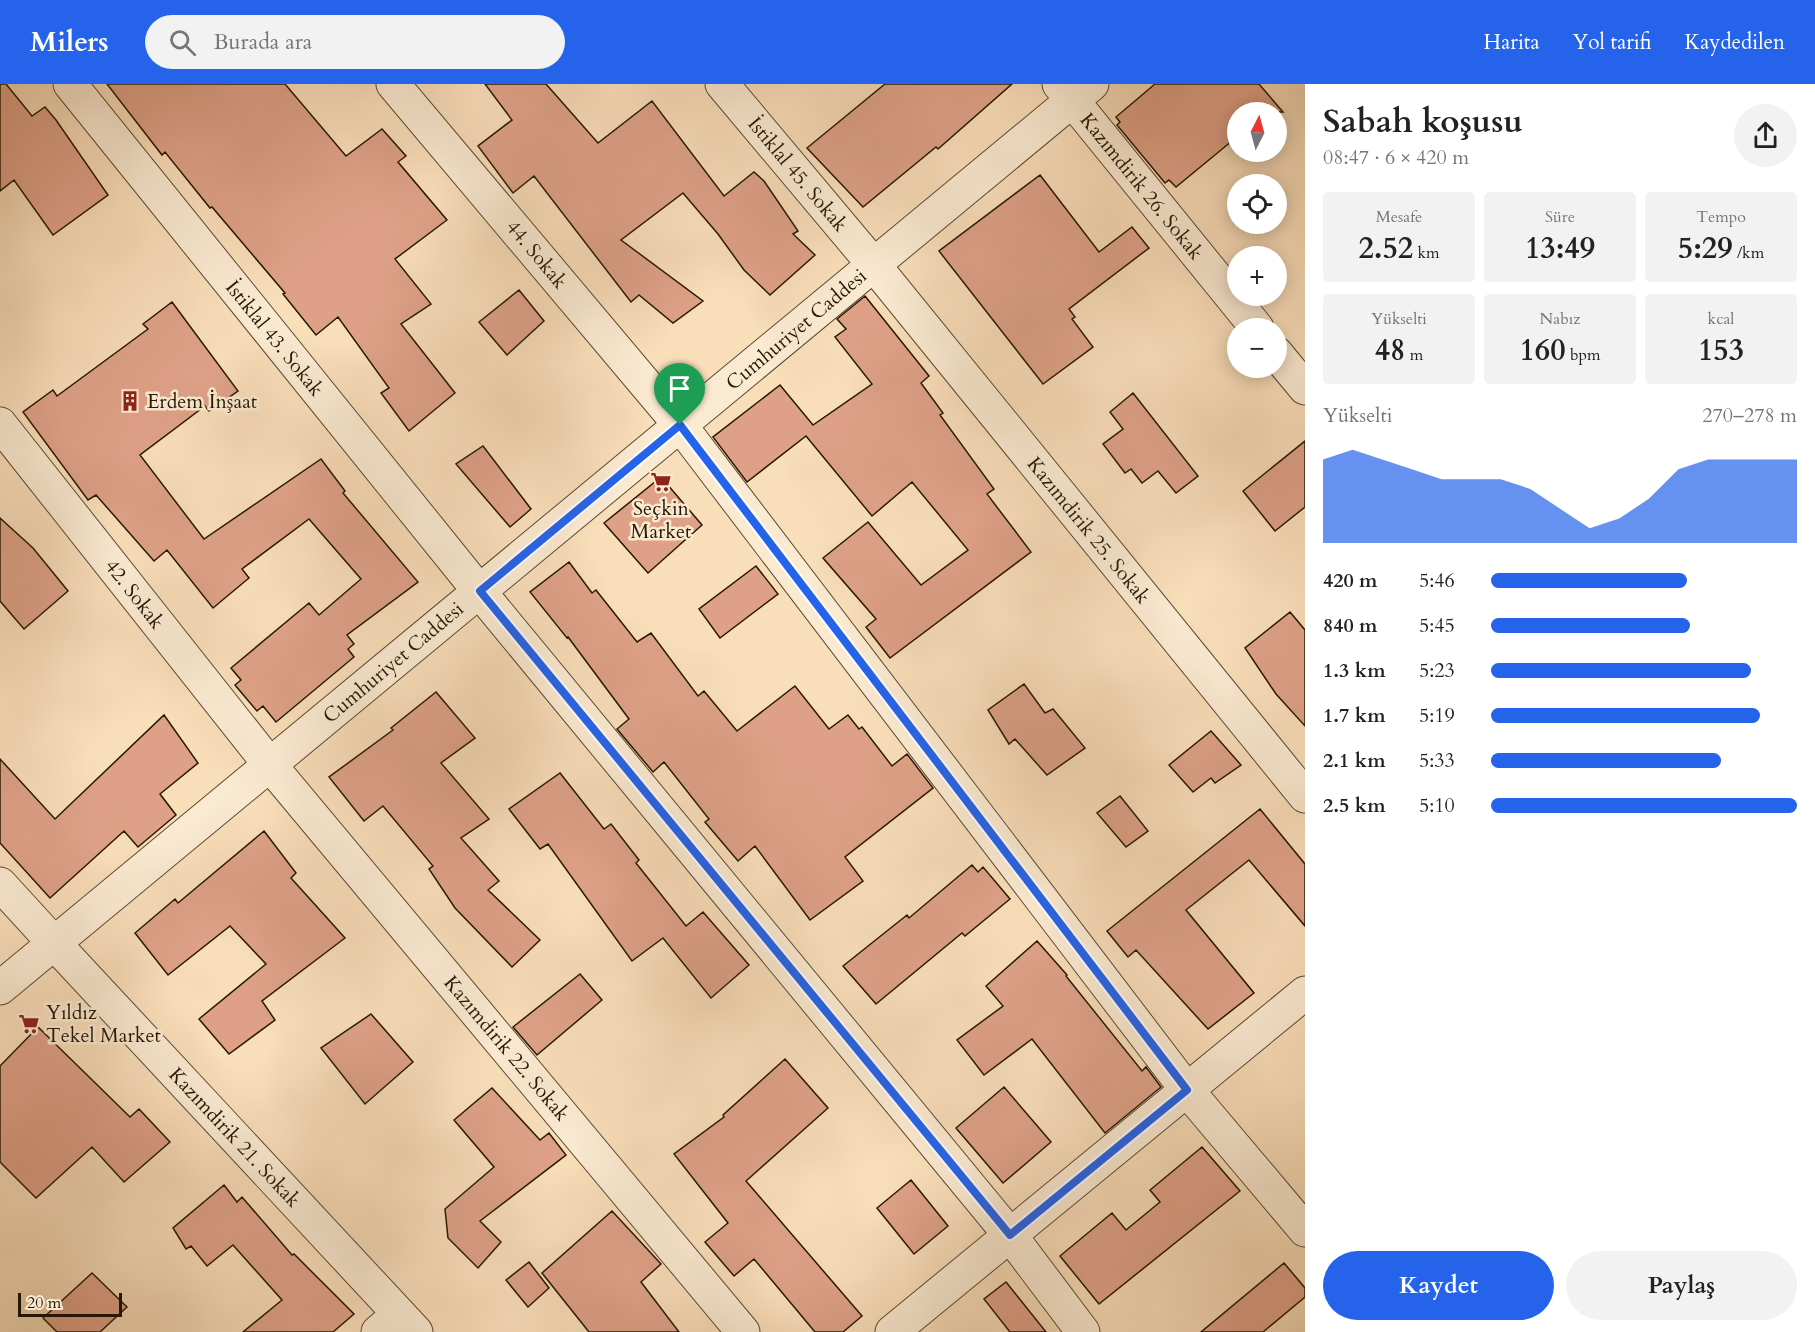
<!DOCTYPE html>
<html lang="tr">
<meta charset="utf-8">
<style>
:root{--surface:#fff;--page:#f2f2f2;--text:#222;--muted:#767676;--accent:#2563eb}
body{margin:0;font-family:Cardo,serif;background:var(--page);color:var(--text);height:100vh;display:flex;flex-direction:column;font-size:22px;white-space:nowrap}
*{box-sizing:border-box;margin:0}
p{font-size:20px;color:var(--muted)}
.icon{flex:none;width:33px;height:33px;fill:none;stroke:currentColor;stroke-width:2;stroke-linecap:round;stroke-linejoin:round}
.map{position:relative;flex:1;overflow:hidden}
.details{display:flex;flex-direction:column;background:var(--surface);width:510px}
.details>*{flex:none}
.needle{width:39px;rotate:6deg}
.buttons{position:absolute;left:1227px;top:18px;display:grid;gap:12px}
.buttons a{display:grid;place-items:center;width:60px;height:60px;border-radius:50%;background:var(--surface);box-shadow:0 3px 15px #0003;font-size:30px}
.scale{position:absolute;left:18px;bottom:15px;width:104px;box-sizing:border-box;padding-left:6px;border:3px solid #261803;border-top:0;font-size:16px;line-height:21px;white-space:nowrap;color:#261803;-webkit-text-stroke:4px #fbead2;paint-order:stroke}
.pin{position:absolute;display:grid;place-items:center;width:51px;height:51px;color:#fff;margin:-62px -26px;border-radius:50% 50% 50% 0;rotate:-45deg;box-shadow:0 0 6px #0007}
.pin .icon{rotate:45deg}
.round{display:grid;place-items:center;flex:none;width:63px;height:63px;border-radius:32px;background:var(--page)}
.headline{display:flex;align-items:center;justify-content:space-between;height:102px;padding:0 18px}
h1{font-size:33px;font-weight:600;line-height:45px}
.figures{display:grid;grid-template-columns:repeat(3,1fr);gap:9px;height:102px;padding:6px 18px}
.figures div{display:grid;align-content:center;border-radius:6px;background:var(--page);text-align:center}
.figures b{font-size:30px;font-weight:600}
.figures small{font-size:16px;font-weight:400}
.figures p{font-size:16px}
.chart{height:168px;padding:12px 18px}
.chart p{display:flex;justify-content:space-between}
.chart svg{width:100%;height:108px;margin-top:6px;fill:var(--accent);opacity:.7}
.primary-button{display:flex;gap:12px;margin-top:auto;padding:12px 18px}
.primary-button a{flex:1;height:69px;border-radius:36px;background:var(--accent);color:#fff;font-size:24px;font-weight:600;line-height:69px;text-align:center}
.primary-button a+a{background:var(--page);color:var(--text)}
ul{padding:0 18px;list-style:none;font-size:20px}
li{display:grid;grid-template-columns:96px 72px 1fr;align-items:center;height:45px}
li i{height:15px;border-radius:8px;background:var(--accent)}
header{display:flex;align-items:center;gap:36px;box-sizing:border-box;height:84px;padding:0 30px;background:var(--accent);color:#fff}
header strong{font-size:28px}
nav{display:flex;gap:33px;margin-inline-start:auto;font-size:21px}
.search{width:420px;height:54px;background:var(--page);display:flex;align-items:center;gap:15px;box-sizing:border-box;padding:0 21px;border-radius:33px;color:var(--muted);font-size:22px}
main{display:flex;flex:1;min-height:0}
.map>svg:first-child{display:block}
.building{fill:#dea187;stroke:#261803;stroke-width:1.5}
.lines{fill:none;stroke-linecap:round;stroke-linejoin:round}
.minor-casing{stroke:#5b4a31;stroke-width:35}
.tertiary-casing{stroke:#5b4a31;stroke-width:35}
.minor{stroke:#fbead2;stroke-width:33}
.tertiary{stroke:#fbead2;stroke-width:33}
.route-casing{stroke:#fff;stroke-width:12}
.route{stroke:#2563eb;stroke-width:8}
.labels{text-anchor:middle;stroke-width:5;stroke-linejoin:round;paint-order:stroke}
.street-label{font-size:20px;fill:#261803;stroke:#fbead2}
.poi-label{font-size:20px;fill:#261803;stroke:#fbead2;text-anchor:start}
</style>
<header>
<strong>Milers</strong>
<div class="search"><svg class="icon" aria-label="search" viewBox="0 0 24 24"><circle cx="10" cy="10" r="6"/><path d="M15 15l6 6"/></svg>Burada ara</div>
<nav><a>Harita</a><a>Yol tarifi</a><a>Kaydedilen</a></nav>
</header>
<main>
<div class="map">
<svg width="1305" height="1248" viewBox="0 0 1305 1248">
<rect width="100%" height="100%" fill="#f9deba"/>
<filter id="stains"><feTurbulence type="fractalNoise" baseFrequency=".00333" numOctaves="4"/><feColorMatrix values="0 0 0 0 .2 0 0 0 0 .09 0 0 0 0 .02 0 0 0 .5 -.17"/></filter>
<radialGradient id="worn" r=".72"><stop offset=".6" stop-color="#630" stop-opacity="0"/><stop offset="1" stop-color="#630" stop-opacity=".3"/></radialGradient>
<path class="building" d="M 0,0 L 6,0 L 32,32 L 45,23 L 56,36 L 108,111 L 53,151 L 14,96 L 0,107 Z
M 107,0 L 285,0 L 346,72 L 382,45 L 406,72 L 398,78 L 447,136 L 395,175 L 431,220 L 401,240 L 455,309 L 409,347 L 381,309 L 389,304 L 338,233 L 316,251 L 283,210 L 285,209 L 212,123 L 210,124 L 165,68 L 162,71 Z
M 485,0 L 546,0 L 598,59 L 652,17 L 724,112 L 754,88 L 764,97 L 798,147 L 793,150 L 815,171 L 770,211 L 744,186 L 718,150 L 683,109 L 621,156 L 703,217 L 673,239 L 639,211 L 631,218 L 534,92 L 513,109 L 478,62 L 512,36 Z
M 885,0 L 1012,0 L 938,65 L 936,63 L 863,123 L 807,64 Z
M 1155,0 L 1259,0 L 1283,28 L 1238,28 L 1238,52 L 1176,103 L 1169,96 L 1165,99 L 1117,41 L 1120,38 L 1116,33 Z
M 1040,91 L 1099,168 L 1132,143 L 1149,164 L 1069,225 L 1075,233 L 1072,235 L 1093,263 L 1043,300 L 939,167 Z
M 519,206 L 544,237 L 507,271 L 479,238 Z
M 865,212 L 929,292 L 921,299 L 943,329 L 940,331 L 994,405 L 987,410 L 1031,468 L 890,574 L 866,543 L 876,535 L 823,474 L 868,438 L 921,501 L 968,466 L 912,398 L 872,432 L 806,352 L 747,398 L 713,353 L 780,301 L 813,341 L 872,300 L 835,253 L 846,245 L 837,235 Z
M 172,218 L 238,307 L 209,327 L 205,322 L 140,371 L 204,455 L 321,375 L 345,407 L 343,409 L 418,498 L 347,551 L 354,560 L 348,565 L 354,573 L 276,638 L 263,622 L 257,627 L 235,601 L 241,596 L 231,584 L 309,519 L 319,531 L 361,495 L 309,435 L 242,485 L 249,494 L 213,524 L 167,466 L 154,477 L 96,411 L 88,416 L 23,328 L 53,306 L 57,312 L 148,245 L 143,240 Z
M 1133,309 L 1198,392 L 1176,409 L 1158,387 L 1142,399 L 1131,385 L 1125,389 L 1103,360 L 1123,345 L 1110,328 Z
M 1305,357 L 1305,423 L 1275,447 L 1243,407 Z
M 483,362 L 531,425 L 510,443 L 456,380 Z
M 661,393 L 702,441 L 648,489 L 604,439 Z
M 0,434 L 33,464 L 68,507 L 24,545 L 0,517 Z
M 569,478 L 592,509 L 596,506 L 637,558 L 651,549 L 698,612 L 704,607 L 737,647 L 795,602 L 829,645 L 848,631 L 859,645 L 862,643 L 892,682 L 907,670 L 933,704 L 845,773 L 863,797 L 810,836 L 755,762 L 738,777 L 705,738 L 709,735 L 664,678 L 653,688 L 617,645 L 629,635 L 568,553 L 567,554 L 530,508 Z
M 756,482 L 778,510 L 720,554 L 699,525 Z
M 1290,528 L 1305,546 L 1305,642 L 1276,610 L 1245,564 Z
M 1024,600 L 1045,629 L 1053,625 L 1085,664 L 1047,691 L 1015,655 L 1009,660 L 988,626 Z
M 436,608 L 475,654 L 441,679 L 489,735 L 461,754 L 499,797 L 488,806 L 540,856 L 512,883 L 455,824 L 429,785 L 433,782 L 383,722 L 364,737 L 329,693 L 393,646 L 391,644 Z
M 164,631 L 198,679 L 160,710 L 176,731 L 138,763 L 124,747 L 50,814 L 0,759 L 0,675 L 55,735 Z
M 1211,647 L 1241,681 L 1215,699 L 1211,694 L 1193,708 L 1169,681 Z
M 560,689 L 604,745 L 611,740 L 639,776 L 636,779 L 686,842 L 703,828 L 749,881 L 711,914 L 663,854 L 632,877 L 548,760 L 540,765 L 509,725 Z
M 1120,712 L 1148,747 L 1126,763 L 1097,729 Z
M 1260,725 L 1305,780 L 1305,842 L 1249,776 L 1186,826 L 1254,909 L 1208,945 L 1136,866 L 1128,873 L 1107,847 Z
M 264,747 L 296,789 L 291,794 L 345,854 L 262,917 L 275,936 L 229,970 L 199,935 L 266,880 L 230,842 L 168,891 L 135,849 L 175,815 L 178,819 Z
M 972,781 L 978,788 L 983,783 L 1010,815 L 965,852 L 962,849 L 876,920 L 843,882 L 907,831 L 909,834 Z
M 1037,857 L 1067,891 L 1066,892 L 1142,987 L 1146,983 L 1161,1003 L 1105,1049 L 1032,955 L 984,991 L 957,956 L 1003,922 L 986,902 Z
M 580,890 L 602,916 L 537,971 L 513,943 Z
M 371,930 L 413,978 L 365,1020 L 321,964 Z
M 38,943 L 130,1033 L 139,1025 L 170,1058 L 124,1098 L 92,1063 L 36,1114 L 0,1078 L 0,982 Z
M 785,975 L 828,1024 L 746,1097 L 862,1232 L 843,1248 L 815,1248 L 754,1175 L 734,1192 L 705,1158 L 728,1139 L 674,1070 L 724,1033 L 723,1031 Z
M 1004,1003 L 1051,1058 L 1003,1099 L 956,1044 Z
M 492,1004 L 540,1056 L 549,1049 L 566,1071 L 480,1137 L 501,1158 L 478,1184 L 448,1154 L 445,1125 L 494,1083 L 454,1036 Z
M 1202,1063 L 1240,1107 L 1099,1220 L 1060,1172 L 1112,1129 L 1126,1146 L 1160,1118 L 1150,1106 Z
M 911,1096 L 948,1142 L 914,1170 L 877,1124 Z
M 224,1101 L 237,1118 L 242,1113 L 292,1171 L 294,1170 L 354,1230 L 333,1248 L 243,1248 L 282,1216 L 233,1161 L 207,1182 L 191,1162 L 186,1165 L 173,1144 Z
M 612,1127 L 661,1180 L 641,1198 L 679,1248 L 589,1248 L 542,1189 Z
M 529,1178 L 549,1204 L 528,1223 L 506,1196 Z
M 1284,1179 L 1305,1204 L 1305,1213 L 1263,1248 L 1201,1248 Z
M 92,1189 L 127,1223 L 100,1248 L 57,1248 L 43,1234 Z
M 1006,1198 L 1046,1248 L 1010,1248 L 984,1215 Z"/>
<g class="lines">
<g class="minor-casing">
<path id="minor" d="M 70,0 L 479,507 L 1010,1151 L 1083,1248
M 393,0 L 680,341 L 1187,1006 L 1305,1146
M 722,0 L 874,181 L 1305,712
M 1059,0 L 1257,244
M 1276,269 L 1305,304
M 0,340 L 270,681 L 743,1248
M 54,859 L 416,1248
M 378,1248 L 399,1230"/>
</g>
<g class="tertiary-casing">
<path id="tertiary" d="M 0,800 L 54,859
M 0,904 L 1092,0
M 892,1248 L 1305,909"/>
</g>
<use href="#minor" class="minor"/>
<use href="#tertiary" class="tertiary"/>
</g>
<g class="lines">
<g class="route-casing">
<path id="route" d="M 680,341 L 1187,1006 L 1010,1151 L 480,507 Z"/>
</g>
<use href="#route" class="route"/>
</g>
<defs>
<g id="building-bare" transform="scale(1.62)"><path d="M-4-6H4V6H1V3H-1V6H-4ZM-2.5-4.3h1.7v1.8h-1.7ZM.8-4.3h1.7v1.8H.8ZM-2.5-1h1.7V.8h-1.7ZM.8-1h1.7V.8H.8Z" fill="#8f2418" stroke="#fbead2" stroke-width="2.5" paint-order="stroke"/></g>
<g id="supermarket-bare" transform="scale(1.62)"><path d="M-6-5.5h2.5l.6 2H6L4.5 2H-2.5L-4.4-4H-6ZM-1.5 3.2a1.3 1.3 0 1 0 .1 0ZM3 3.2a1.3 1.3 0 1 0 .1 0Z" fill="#8f2418" stroke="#fbead2" stroke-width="2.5" paint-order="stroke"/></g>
</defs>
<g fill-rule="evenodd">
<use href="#building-bare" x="130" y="317"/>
<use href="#supermarket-bare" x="661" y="398"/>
<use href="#supermarket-bare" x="29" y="940"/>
</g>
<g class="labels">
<g class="street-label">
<text transform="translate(798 90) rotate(50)" y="7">İstiklal 45. Sokak</text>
<text transform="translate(1142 102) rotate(51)" y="7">Kazımdirik 26. Sokak</text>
<text transform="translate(537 170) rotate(50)" y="7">44. Sokak</text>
<text transform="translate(796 245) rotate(-40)" y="7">Cumhuriyet Caddesi</text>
<text transform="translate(275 254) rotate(51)" y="7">İstiklal 43. Sokak</text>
<text transform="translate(1089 446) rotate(51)" y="7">Kazımdirik 25. Sokak</text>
<text transform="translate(135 510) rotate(52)" y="7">42. Sokak</text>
<text transform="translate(393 578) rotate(-40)" y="7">Cumhuriyet Caddesi</text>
<text transform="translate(507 964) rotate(50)" y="7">Kazımdirik 22. Sokak</text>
<text transform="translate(235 1053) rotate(47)" y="7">Kazımdirik 21. Sokak</text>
</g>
<g class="poi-label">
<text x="147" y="324">Erdem İnşaat</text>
<text x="661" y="431" text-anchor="middle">Seçkin<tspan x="661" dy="23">Market</tspan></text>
<text x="46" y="935">Yıldız<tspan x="46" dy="23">Tekel Market</tspan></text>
</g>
</g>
<rect width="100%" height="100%" filter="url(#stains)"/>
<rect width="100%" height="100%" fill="url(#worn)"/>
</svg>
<div class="buttons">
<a><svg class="needle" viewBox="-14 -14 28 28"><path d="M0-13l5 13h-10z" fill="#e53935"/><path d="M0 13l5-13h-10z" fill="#767676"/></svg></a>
<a><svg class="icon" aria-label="locate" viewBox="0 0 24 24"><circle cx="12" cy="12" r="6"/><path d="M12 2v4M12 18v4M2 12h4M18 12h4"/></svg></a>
<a>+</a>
<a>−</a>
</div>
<div class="scale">20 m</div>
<div class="pin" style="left:680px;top:341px;background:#1e9e55"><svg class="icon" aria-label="arrive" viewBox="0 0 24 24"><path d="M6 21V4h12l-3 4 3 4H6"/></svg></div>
</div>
<section class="details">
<div class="headline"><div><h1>Sabah koşusu</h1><p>08:47 · 6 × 420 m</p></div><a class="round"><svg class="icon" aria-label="share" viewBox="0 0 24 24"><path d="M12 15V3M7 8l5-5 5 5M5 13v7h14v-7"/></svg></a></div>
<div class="figures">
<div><p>Mesafe</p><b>2.52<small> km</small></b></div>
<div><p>Süre</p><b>13:49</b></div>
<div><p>Tempo</p><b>5:29<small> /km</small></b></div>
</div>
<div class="figures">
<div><p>Yükselti</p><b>48<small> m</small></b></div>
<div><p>Nabız</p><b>160<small> bpm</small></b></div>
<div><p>kcal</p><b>153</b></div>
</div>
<div class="chart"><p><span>Yükselti</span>270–278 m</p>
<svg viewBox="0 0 160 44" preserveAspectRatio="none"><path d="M0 44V10L10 6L20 10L30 14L40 18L50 18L60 18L70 22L80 30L90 38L100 34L110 26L120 14L130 10L140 10L150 10L160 10V44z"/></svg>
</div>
<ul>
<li><b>420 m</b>5:46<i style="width:64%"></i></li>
<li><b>840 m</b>5:45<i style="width:65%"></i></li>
<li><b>1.3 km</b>5:23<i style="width:85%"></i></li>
<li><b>1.7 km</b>5:19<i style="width:88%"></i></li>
<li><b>2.1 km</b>5:33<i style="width:75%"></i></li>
<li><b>2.5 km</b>5:10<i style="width:100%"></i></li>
</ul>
<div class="primary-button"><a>Kaydet</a><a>Paylaş</a></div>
</section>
</main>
